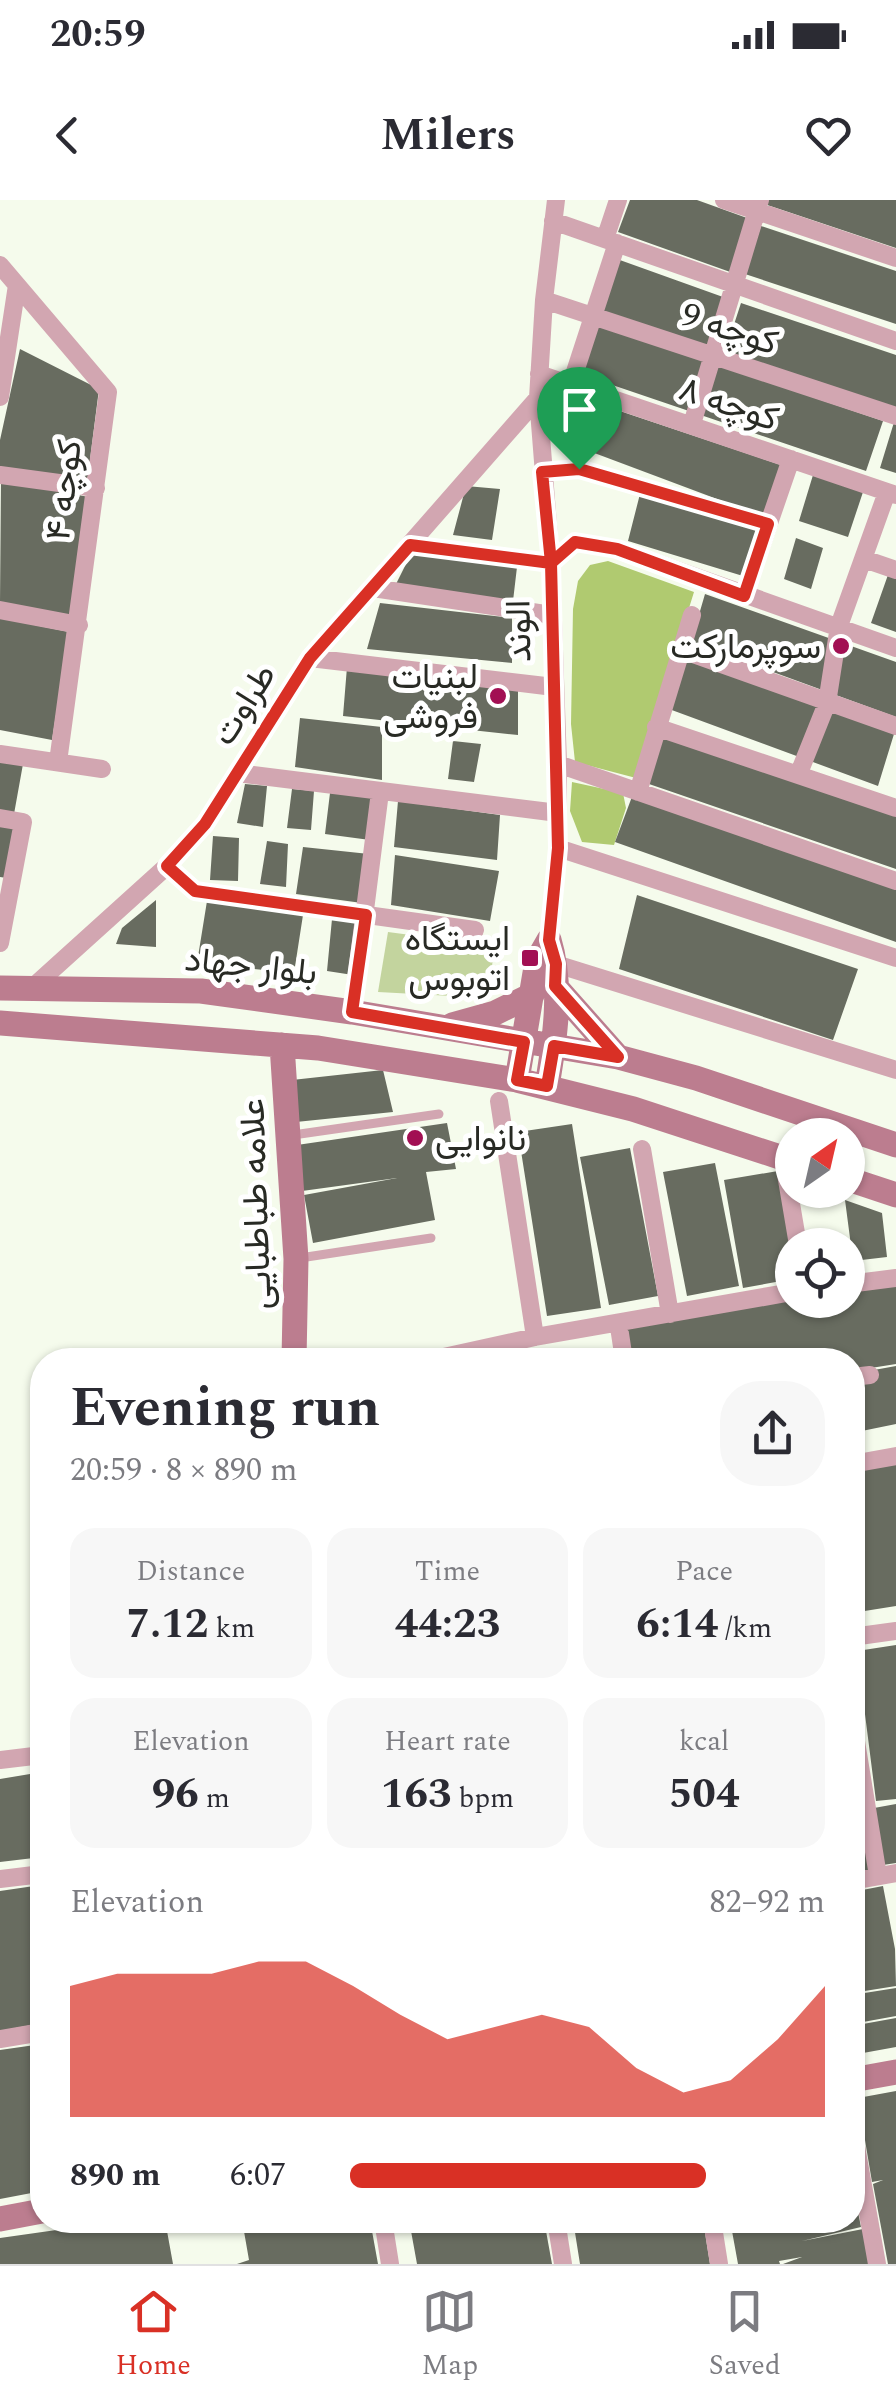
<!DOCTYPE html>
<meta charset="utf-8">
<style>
:root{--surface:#fff;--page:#f7f7f7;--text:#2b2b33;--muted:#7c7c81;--line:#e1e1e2;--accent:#d93025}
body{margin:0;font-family:Spectral,Vazirmatn,serif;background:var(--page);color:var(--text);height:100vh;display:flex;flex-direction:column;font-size:38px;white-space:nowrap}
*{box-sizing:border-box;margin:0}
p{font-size:32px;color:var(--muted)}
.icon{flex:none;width:55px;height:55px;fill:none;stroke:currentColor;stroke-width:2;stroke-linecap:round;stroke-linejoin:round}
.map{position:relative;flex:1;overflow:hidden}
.drawer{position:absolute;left:30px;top:1148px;width:835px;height:885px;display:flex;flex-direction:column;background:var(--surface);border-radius:40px;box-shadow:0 2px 8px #0004}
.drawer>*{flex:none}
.needle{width:65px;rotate:34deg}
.buttons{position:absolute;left:775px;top:918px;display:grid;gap:20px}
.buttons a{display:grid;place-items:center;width:90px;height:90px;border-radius:50%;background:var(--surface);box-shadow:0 2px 8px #0004;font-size:50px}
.pin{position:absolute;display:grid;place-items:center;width:85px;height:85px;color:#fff;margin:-102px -42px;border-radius:50% 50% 50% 0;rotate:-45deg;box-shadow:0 0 10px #0007}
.pin .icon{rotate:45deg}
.round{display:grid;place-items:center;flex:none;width:105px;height:105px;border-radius:40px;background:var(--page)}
.head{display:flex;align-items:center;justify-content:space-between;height:170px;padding:0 40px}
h1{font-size:55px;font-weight:700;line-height:75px}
.metrics{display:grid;grid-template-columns:repeat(3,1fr);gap:15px;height:170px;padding:10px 40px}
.metrics div{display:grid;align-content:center;border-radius:25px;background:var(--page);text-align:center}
.metrics b{font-size:42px;font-weight:700}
.metrics small{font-size:28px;font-weight:400}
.metrics p{font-size:28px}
.chart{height:280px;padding:20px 40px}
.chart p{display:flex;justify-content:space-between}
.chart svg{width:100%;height:180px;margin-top:10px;fill:var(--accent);opacity:.7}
ul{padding:0 40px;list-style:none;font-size:32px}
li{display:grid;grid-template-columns:160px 120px 1fr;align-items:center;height:75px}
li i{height:25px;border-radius:12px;background:var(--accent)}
.status{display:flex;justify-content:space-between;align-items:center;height:70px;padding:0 50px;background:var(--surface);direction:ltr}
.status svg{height:28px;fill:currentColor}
header{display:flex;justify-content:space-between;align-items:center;height:130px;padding:0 40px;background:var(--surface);font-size:45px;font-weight:700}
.dock{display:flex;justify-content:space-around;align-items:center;height:140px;border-top:2px solid var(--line);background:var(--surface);font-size:28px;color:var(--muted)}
.dock a{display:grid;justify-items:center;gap:5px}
.dock .active{color:var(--accent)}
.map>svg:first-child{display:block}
.green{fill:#c3d49e}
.forest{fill:#b0ca70}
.building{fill:#686c60}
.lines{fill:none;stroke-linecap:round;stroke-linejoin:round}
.lane{stroke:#d2a6b1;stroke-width:9}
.street{stroke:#d2a6b1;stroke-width:18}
.secondary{stroke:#bc7d8f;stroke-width:25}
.route-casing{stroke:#fff;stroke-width:20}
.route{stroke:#d93025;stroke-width:12}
.poi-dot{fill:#a20f53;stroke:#fff;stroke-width:4}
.labels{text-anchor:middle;stroke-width:10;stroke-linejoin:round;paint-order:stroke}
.street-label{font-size:35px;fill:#282a24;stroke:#fff}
.poi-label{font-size:35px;fill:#282a24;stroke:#fff;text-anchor:end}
</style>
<div class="status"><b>20:59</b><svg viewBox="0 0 49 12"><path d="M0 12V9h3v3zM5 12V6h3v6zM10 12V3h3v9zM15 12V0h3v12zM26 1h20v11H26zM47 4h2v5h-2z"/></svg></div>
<header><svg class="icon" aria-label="back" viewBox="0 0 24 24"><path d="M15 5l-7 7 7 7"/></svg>Milers<svg class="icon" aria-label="heart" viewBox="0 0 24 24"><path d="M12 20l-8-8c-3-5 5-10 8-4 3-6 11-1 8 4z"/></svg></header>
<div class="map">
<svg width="896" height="2064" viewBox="0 0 896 2064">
<rect width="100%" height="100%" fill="#f5fbec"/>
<path class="green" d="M 388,732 L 494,746 L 489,798 L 378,792 Z"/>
<path class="forest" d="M 608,361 L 694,392 L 636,578 L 575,562 L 571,524 L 573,409 L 578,381 L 590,365 Z
M 572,582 L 623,593 L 626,608 L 614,645 L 582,642 L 570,611 Z"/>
<path class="building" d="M 630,0 L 697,0 L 747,18 L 733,73 L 618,32 Z
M 755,0 L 896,0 L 896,48 L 755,1 Z
M 761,26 L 896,71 L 896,124 L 745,74 Z
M 617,59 L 723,97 L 712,150 L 600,111 Z
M 741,103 L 896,155 L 896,209 L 725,152 Z
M 597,124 L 883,221 L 866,271 L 580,174 Z
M 20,149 L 99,189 L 87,283 L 0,268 L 0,240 Z
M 590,201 L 781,265 L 765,317 L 589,251 Z
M 895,219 L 896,219 L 896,273 L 880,268 Z
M 813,275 L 863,292 L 848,337 L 799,321 Z
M 1,281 L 89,297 L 70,415 L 0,402 Z
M 466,286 L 500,289 L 492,340 L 453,335 Z
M 641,290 L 760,329 L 743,376 L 628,341 Z
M 796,338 L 823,348 L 811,389 L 784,379 Z
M 412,352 L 517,367 L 513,401 L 395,386 Z
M 889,372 L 896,375 L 896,432 L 871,423 Z
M 705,394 L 896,462 L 896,517 L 691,442 Z
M 380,403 L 512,418 L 512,463 L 367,449 Z
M 0,418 L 69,432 L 52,540 L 0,530 Z
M 686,460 L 894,534 L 878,586 L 669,509 Z
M 347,467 L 518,486 L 518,535 L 343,516 Z
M 300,518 L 382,527 L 382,580 L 295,567 Z
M 660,534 L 896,614 L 896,669 L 649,584 Z
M 453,541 L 481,544 L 474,582 L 448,579 Z
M 0,561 L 23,564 L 14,614 L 0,612 Z
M 245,584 L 267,586 L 263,627 L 237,623 Z
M 292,589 L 314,591 L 311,630 L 287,628 Z
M 330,593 L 375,598 L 370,640 L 325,634 Z
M 633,594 L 896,687 L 896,742 L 615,642 Z
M 398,601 L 500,615 L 497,660 L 394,647 Z
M 0,623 L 16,625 L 7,678 L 0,677 Z
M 213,636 L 239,638 L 238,681 L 210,680 Z
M 267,641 L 288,644 L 286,687 L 260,684 Z
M 303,647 L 369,654 L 362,703 L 296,694 Z
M 395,655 L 499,671 L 490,721 L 391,705 Z
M 637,695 L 858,769 L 833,840 L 619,769 Z
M 156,700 L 156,747 L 116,744 L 122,728 Z
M 207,701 L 303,715 L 294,773 L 197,763 Z
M 332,719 L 358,721 L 353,775 L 327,771 Z
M 383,870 L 393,912 L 296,922 L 292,880 Z
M 447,923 L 456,969 L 426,972 L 435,1020 L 313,1043 L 304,995 L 397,978 L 302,991 L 297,945 Z
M 572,924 L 601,1108 L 547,1116 L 518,932 Z
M 630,948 L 658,1096 L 609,1105 L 580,957 Z
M 715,963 L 739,1086 L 687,1096 L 663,972 Z
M 778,971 L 792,1049 L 792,1079 L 743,1088 L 724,980 Z
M 845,1000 L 882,1013 L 887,1057 L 853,1061 Z
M 896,1081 L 896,1164 L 852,1171 L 852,1160 L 624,1160 L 619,1127 L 792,1100 L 848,1100 L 848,1089 Z
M 896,1166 L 896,1224 L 852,1233 L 852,1174 Z
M 896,1260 L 896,1406 L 852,1413 L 852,1268 Z
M 896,1445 L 896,1599 L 876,1601 L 857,1451 Z
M 42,1572 L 42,1657 L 0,1662 L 0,1579 Z
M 896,1604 L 896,1663 L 883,1665 L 874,1608 Z
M 859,1606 L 872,1673 L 852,1676 L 852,1608 Z
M 41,1685 L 42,1823 L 0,1831 L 0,1691 Z
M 883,1686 L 895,1749 L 896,1786 L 852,1793 L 852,1692 Z
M 896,1788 L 896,1816 L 852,1824 L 852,1795 Z
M 896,1818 L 896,1847 L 852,1855 L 852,1826 Z
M 42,1844 L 42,1991 L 0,1999 L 0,1850 Z
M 896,1891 L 896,2064 L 888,2064 L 873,1984 L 883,1980 L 872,1982 L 858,1898 Z
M 854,1992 L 861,2027 L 802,2041 L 863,2029 L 870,2064 L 783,2064 L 802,2057 L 779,2061 L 780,2064 L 738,2064 L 730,2020 L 852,2020 Z
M 127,2020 L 165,2020 L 173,2064 L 0,2064 L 0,2038 Z
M 242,2020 L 370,2020 L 378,2064 L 237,2064 L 249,2060 Z
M 409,2020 L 544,2020 L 552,2064 L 417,2064 Z
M 573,2020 L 703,2020 L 710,2064 L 580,2064 Z"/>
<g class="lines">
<path class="lane" d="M 293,935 L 439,914
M 300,1058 L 431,1038"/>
<path class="street" d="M 724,0 L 896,58
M 553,21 L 896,141
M 605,39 L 618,0
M 0,65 L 108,192 L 58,562
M 544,100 L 896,216
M 539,174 L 896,295
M 571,184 L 617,43
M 0,197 L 17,85
M 692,224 L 760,0
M 543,272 L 579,269 L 768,324
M 0,275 L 96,288
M 410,345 L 551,363 L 575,342 L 617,349 L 896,448
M 864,359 L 896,370
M 373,388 L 552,415
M 744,396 L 791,259
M 0,410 L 79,425
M 682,450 L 896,526
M 310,458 L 554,487
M 656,527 L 896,608
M 0,554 L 102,569
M 558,564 L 896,681
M 237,573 L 558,613
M 799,573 L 827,503 L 839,426 L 887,292
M 638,592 L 692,415
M 0,618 L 23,622 L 0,743
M 558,648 L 896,758
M 167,666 L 195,691 L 475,730
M 549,740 L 558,648 L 558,564 L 551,363 L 538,198 L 544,100 L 556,0
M 556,764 L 896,870
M 32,788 L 167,666 L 205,624 L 310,458 L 538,198
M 352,812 L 380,592
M 499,901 L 535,1137
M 642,949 L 670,1114
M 786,974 L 798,1045
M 848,1084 L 896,1078
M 624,1122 L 619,1127 L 624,1160
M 430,1160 L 535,1137 L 792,1092
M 852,1177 L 870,1175
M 852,1264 L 896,1256
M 852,1437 L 896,1431
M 852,1517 L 878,1676
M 0,1560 L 42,1555
M 0,1679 L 42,1674
M 852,1681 L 896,1673
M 0,1839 L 42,1832
M 852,1924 L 877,2064
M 383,2020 L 390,2064
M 556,2020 L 563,2064
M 712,2020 L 719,2064"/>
<path class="secondary" d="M 555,786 L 618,857
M 0,788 L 201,791 L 352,812 L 618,857 L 696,878 L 896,945
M 0,823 L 318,848 L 517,880 L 633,909 L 792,961
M 452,825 L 495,813 L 532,795
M 282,845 L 296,1059 L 294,1160
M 517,880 L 537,761 L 549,740
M 547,886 C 555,839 563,786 549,740
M 848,979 L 896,995
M 852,1880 L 896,1872
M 0,2019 L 42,2011"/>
</g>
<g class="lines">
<g class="route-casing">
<path id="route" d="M 579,269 L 542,272 L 551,363 L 410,345 L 310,458 L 205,624 L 167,666 L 195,691 L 366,715 L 352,812 L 524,842 L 517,880 L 547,886 L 554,846 L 618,857 L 555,786 L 556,764 L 549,740 L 558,648 L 551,363 L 575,342 L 617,349 L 744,396 L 768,324 L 579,269"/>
</g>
<use href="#route" class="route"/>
</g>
<g class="poi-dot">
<circle cx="841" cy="446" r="10"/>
<circle cx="498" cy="496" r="10"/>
<rect x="520" y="748" width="20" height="20" rx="5"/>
<circle cx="415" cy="938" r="10"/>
</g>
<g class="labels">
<g class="street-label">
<text transform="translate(730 128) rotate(18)" y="12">کوچه 9</text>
<text transform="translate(729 203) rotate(19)" y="12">کوچه ۸</text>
<text transform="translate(63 290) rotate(-83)" y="12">کوچه ۴</text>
<text transform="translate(518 431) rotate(-91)" y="12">الوند</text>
<text transform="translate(243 504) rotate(-58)" y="12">طراوت</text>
<text transform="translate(251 765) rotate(6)" y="12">بلوار جهاد</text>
<text transform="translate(255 1004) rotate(-92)" y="12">علامه طباطبایی</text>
</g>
<g class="poi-label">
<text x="821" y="458">سوپرمارکت</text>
<text x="478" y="488">لبنیات<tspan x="478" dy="40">فروشی</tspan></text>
<text x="510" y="750">ایستگاه<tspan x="510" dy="40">اتوبوس</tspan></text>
<text x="435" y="950" text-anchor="start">نانوایی</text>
</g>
</g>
</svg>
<div class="buttons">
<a><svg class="needle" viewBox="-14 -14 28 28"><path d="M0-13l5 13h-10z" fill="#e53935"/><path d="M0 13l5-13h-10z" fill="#7c7c81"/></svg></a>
<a><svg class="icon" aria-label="locate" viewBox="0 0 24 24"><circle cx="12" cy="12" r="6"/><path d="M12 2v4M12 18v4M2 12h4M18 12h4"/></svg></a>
</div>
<div class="pin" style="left:579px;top:269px;background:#1e9e55"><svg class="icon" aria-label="arrive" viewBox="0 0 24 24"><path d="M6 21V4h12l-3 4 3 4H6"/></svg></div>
<section class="drawer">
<div class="head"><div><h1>Evening run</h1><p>20:59 · 8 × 890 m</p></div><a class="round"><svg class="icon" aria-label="share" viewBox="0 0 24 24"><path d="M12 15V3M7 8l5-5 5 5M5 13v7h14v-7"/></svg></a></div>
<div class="metrics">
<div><p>Distance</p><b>7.12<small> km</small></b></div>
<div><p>Time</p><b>44:23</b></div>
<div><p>Pace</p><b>6:14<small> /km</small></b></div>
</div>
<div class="metrics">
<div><p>Elevation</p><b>96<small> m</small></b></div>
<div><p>Heart rate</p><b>163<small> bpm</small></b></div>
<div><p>kcal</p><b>504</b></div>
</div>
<div class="chart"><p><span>Elevation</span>82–92 m</p>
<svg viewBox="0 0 160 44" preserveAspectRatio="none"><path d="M0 44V12L10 9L20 9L30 9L40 6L50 6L60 12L70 19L80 25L90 22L100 19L110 22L120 32L130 38L140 35L150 25L160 12V44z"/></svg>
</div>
<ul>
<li><b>890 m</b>6:07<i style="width:75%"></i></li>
</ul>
</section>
</div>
<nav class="dock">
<a class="active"><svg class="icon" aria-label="home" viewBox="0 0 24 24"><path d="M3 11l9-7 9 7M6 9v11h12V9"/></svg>Home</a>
<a><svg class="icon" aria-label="map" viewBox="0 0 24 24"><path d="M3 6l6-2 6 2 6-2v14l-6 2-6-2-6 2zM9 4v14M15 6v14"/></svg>Map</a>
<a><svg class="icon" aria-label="saved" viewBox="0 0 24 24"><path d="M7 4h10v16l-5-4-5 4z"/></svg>Saved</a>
</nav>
